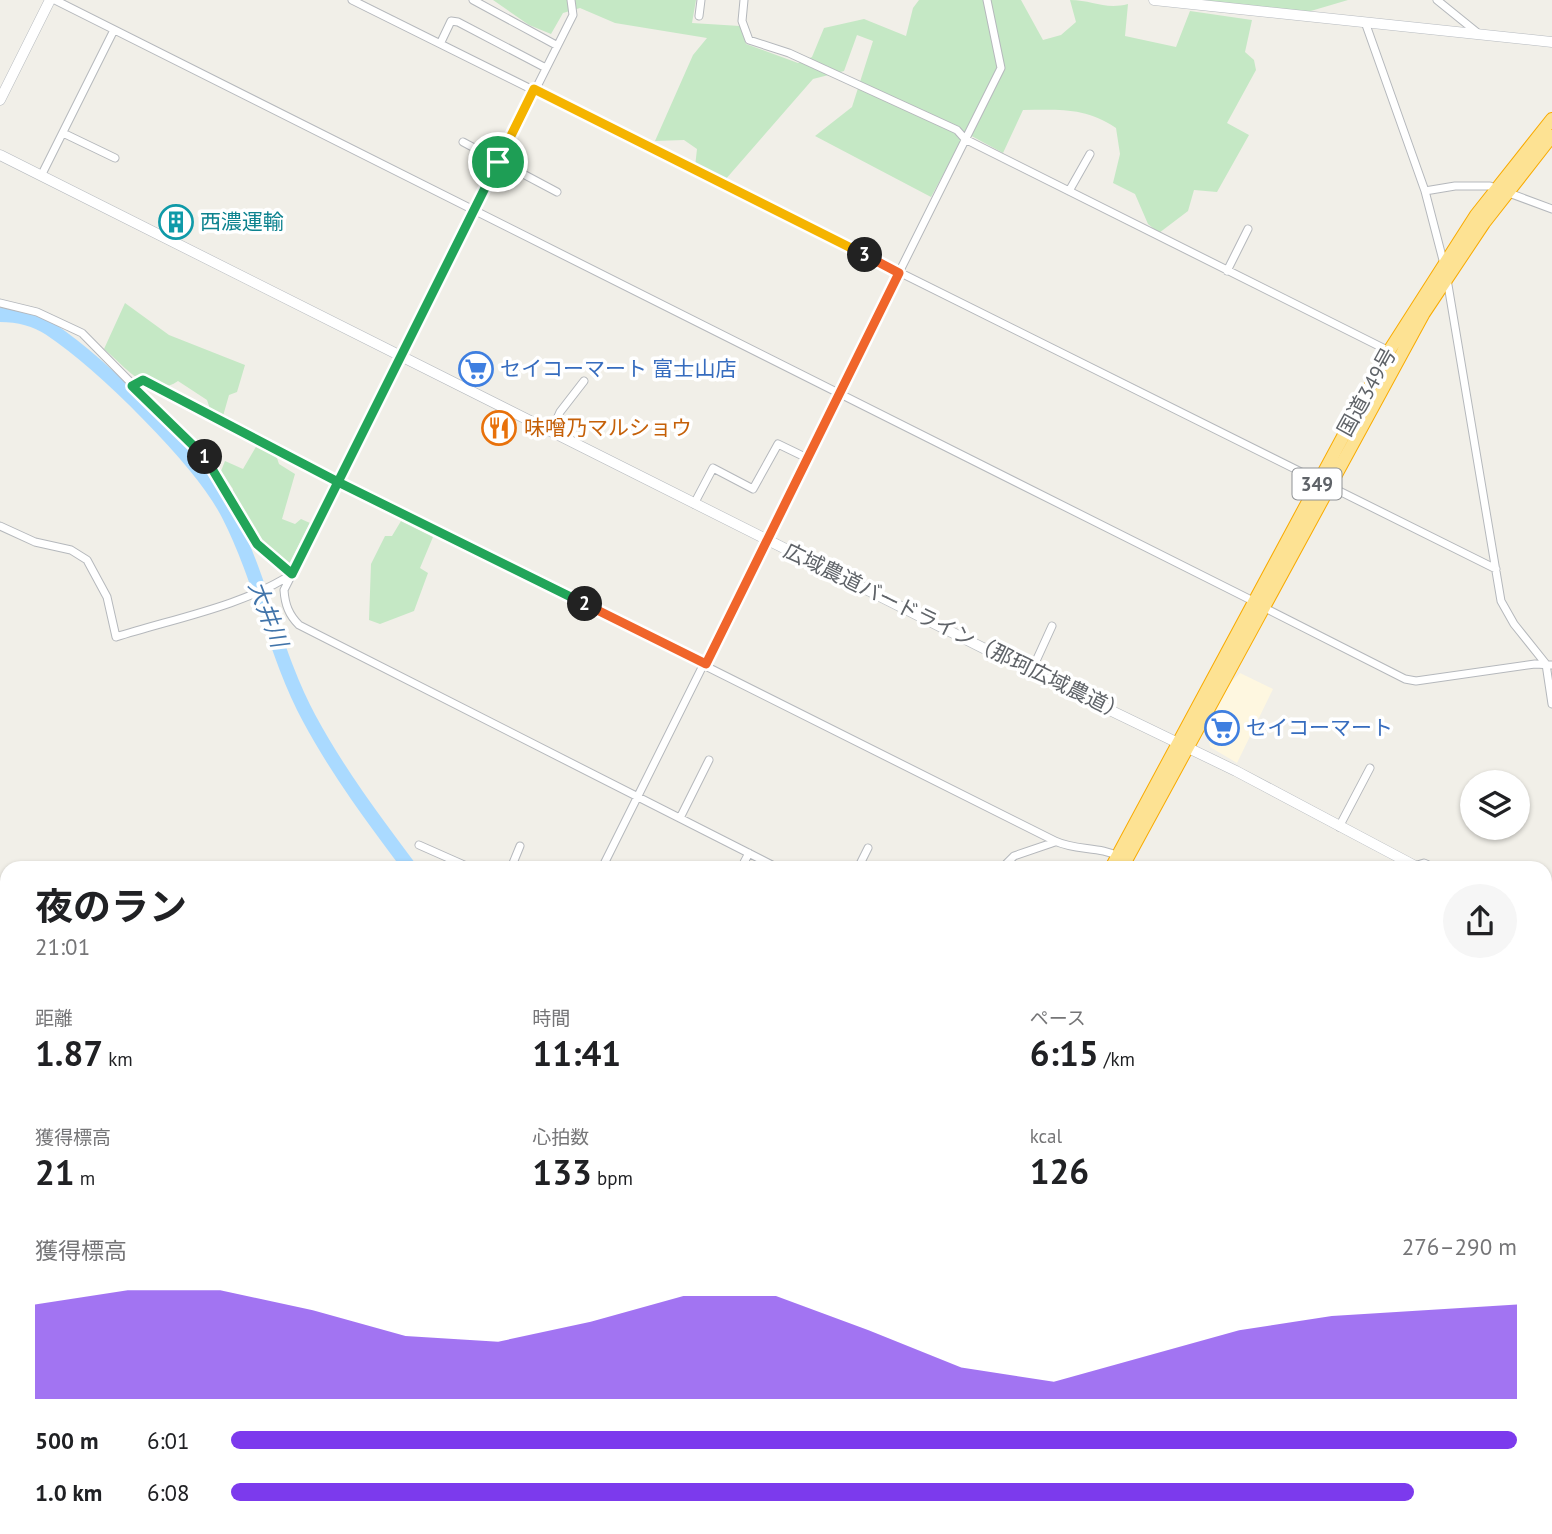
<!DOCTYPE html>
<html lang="ja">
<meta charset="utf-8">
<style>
:root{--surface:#fff;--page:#f6f6f6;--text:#202124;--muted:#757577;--accent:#7c3aed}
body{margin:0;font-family:"PT Sans","Noto Sans JP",sans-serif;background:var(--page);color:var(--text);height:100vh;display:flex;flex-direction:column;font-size:26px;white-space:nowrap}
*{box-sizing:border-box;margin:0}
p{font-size:23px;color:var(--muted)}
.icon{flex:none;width:38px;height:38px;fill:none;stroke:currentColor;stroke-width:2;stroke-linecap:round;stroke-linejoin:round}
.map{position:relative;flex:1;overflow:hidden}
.details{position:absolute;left:0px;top:861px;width:1552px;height:674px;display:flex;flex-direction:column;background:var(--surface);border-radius:21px 21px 0 0;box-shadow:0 2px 5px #0004}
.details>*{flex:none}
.buttons{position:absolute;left:1460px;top:770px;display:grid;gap:14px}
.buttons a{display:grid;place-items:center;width:70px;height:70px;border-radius:50%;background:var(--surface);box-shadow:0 2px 5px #0004;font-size:35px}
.pin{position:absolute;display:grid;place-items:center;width:60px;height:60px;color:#fff;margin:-30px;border:4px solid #fff;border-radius:50%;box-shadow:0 2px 7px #0007}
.km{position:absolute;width:35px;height:35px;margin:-18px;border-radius:50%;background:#222;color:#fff;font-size:19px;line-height:35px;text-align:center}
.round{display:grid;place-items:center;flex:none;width:74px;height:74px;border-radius:37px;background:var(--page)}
.summary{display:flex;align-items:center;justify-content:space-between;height:119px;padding:0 35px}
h1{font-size:38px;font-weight:700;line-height:52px}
.metrics{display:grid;grid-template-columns:repeat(3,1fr);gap:10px;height:119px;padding:7px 35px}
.metrics div{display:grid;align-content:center}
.metrics b{font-size:35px;font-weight:700}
.metrics small{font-size:19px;font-weight:400}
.metrics p{font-size:19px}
.chart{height:196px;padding:14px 35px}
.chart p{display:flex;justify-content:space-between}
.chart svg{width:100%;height:126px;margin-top:7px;fill:var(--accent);opacity:.7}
ul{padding:0 35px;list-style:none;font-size:23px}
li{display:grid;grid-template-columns:112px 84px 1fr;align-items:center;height:52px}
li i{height:18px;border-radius:9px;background:var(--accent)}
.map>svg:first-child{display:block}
.commercial{fill:#fef7e0}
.green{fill:#c5e8c5}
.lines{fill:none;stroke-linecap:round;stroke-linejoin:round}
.river{stroke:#aadaff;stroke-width:14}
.street-casing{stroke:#b5b8bc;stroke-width:9}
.secondary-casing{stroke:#b6babf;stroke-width:11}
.highway-casing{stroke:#f9ab00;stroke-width:14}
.street{stroke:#fff;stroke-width:7}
.secondary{stroke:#fff;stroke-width:10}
.highway{stroke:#fde293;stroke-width:12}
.rail{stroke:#b6b7b8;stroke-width:2.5;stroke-dasharray:2 9;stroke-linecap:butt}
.split-1-casing{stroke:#fff;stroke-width:14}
.split-2-casing{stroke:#fff;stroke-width:14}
.split-3-casing{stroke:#fff;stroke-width:14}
.split-4-casing{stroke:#fff;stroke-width:14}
.split-1{stroke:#22a559;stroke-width:9}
.split-2{stroke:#22a559;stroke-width:9}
.split-3{stroke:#f0652b;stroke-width:9}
.split-4{stroke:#f5b400;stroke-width:9}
.labels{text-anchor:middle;stroke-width:7;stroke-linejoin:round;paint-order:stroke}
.shield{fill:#fff;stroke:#8f9295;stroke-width:2}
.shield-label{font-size:19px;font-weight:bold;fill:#5f6368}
.culture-label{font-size:21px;fill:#0d838f;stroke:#fff;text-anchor:start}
.shop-label{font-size:21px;fill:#366cbe;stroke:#fff;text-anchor:start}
.street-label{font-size:21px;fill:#5f6368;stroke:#fff}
.food-label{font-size:21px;fill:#c56008;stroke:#fff;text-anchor:start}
.water-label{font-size:23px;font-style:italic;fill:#4174aa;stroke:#fff}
</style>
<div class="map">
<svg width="1552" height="1534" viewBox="0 0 1552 1534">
<rect width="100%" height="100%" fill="#f1efe8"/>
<path class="commercial" d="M 1240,673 L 1273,689 L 1237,763 L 1210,747 L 1207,728 L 1229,684 Z"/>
<path class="green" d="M 493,0 L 696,0 L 692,23 L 740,26 L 746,44 L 798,63 L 812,57 L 824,28 L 864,19 L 906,36 L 913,8 L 919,0 L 1021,0 L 1043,40 L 1061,35 L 1076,22 L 1070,0 C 1092,0 1105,10 1128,4 L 1125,36 L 1176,47 L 1190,11 L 1252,20 L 1245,52 L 1254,60 L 1256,70 L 1227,123 L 1249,135 L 1217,192 L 1194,190 L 1188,211 L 1159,233 L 1148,224 L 1135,194 L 1113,183 L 1120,154 L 1116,128 C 1085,107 1059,110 1023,110 L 1003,153 L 966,133 L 931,197 L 815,136 L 852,107 L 873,41 L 857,35 L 844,71 L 813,79 L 725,180 L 695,167 L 697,149 L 684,140 L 655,141 L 693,55 L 707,38 L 615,23 L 580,8 L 563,13 L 551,34 L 529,25 Z
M 1179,0 L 1348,0 L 1304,13 Z
M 125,303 L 169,335 L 245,365 L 237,392 L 229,395 L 223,416 L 210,409 L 207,400 L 178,381 C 150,401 125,366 104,349 Z
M 257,445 L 275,452 L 279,464 L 295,474 L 282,519 L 295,524 L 301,519 L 310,523 L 288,567 L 259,543 L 231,496 L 233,489 L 221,471 L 225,461 L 243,469 Z
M 401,521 L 433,537 L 420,568 L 428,573 L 414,611 L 380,624 L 369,620 L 371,564 L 385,536 L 392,536 Z
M 7,985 L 7,1033 L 0,1034 L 0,996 Z
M 7,1048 L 7,1117 L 0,1116 L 0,1049 Z
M 0,1401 L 7,1427 L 7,1528 L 34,1528 L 37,1534 L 0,1534 Z
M 437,1528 L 474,1528 L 478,1534 L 446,1534 Z
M 997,1528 L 1080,1528 L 1080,1534 L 996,1534 Z"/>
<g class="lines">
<path class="river" d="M 0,315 C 18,315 35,319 50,329 C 102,364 202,461 229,516 C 262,581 275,655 309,718 C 338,772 374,820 410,868"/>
<g class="street-casing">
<path id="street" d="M 55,0 L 1255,602
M 352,0 L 1496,569
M 473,0 L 556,45
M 571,0 L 573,15 L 284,590 C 285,605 289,615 299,625 L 778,868
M 744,0 L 742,21 L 749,40 L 789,53 L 957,130 L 965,139 L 1389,351
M 1437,0 L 1479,34
M 699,16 L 701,0
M 1365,22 L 1425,191 L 1444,264
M 441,42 L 451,21 L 458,22 L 544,67
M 63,133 L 115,158
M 463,142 L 557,192
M 41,176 L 114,30
M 1069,191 L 1090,154
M 1425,191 L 1455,186 L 1490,186 L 1552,209
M 1227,271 L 1248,229
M 1447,279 L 1501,601 L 1514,624 L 1546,664 L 1552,704
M 0,303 L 37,312 L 82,333 L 209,462 L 257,544 L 292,574
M 132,386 L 143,380 L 338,482 L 1055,841 C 1076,851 1100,846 1120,857
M 551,432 L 560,412 L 584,381
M 694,504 L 713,468 L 753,489 L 778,444 L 807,458
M 0,526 L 35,542 L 71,550 L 87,560 L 107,597 L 116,637 C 172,619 243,606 292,574
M 1263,607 L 1405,679 L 1416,681 L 1535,664 L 1552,665
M 1031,672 L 1052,626
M 680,818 L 709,760
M 1339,827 L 1370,768
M 419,845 L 471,868
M 1414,866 L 1424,863 L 1435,868
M 511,868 L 520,846
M 602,868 L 1001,68 L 987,0
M 741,868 L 749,853
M 858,868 L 868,848
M 1002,868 L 1014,856 L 1055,842
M 1545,921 L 1552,906
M 1545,956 L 1552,946
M 0,972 L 7,971
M 0,1140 L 7,1143
M 1545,1170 L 1552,1166
M 1545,1263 L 1552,1258
M 1545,1293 L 1552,1300
M 1545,1391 L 1552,1395
M 262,1528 L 264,1534
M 537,1534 L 551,1528
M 700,1534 L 702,1528"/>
</g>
<g class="secondary-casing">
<path id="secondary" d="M 1154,0 L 1552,42
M 0,100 L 50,0
M 0,155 L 1031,672 L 1236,771 L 1419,868
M 1545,930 L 1552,933
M 0,1199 L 7,1202
M 0,1210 L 7,1213
M 797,1528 L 812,1534
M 832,1528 L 846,1534
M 1549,1534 L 1552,1527"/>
</g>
<g class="highway-casing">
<path id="highway" d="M 1111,868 L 1389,351 L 1476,215 L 1552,119
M 1122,868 L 1424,313 L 1484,223 L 1552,136
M 751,1534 L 755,1528
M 765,1534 L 769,1528"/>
</g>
<use href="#street" class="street"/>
<use href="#secondary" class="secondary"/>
<use href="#highway" class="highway"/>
<path class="rail" d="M 1545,1033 L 1552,1025
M 1285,1534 L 1287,1528"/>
</g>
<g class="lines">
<g class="split-1-casing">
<path id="split-1" d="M 205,457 L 257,544 L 292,574 L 498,162"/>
</g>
<g class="split-2-casing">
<path id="split-2" d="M 205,457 L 132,386 L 143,380 L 338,482 L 585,604"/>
</g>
<g class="split-3-casing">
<path id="split-3" d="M 585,604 L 706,664 L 899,273 L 865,255"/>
</g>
<g class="split-4-casing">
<path id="split-4" d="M 498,162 L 534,89 L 865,255"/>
</g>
<use href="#split-1" class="split-1"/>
<use href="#split-2" class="split-2"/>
<use href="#split-3" class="split-3"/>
<use href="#split-4" class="split-4"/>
</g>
<defs>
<g id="building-ring" transform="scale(1.75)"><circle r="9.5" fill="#fff" stroke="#0f9aa8" stroke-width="1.5"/><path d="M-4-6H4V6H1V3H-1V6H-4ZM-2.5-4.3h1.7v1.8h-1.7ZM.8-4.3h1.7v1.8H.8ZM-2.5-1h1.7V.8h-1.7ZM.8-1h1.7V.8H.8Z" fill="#0f9aa8"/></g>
<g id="supermarket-ring" transform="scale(1.75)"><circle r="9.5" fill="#fff" stroke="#3f7fe0" stroke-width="1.5"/><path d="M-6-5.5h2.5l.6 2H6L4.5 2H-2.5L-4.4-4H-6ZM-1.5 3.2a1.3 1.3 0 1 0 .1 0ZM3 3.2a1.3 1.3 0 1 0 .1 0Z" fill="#3f7fe0"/></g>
<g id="restaurant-ring" transform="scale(1.75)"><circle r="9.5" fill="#fff" stroke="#e8710a" stroke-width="1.5"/><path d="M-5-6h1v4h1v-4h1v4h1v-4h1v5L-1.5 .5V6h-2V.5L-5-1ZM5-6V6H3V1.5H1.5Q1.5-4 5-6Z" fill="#e8710a"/></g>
</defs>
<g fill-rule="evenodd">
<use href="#building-ring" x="176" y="222"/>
<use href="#supermarket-ring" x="476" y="369"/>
<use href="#restaurant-ring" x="499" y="428"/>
<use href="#supermarket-ring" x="1222" y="728"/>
</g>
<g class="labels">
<rect class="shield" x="1292.5" y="468.5" width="49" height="31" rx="5"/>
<g class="shield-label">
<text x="1317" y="491">349</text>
</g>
<g class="culture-label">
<text x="200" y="229">西濃運輸</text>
</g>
<g class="shop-label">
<text x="500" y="376">セイコーマート 富士山店</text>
<text x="1246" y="735">セイコーマート</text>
</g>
<g class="street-label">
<text transform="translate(1367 392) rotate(-61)" y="7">国道349号</text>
<text transform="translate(955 632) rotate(26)" y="7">広域農道バードライン（那珂広域農道）</text>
</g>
<g class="food-label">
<text x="524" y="435">味噌乃マルショウ</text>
</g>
<g class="water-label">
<text transform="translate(268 614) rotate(69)" y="8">大井川</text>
</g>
</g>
</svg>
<div class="buttons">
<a><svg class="icon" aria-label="layers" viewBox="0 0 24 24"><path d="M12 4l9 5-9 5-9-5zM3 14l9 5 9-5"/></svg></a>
</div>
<div class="pin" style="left:498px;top:162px;background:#1e9e55"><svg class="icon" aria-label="arrive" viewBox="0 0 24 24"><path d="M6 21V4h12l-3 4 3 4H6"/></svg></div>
<b class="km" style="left:205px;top:457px">1</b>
<b class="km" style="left:585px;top:604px">2</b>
<b class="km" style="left:865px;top:255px">3</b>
<section class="details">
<div class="summary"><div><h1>夜のラン</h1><p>21:01</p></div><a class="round"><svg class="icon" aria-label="share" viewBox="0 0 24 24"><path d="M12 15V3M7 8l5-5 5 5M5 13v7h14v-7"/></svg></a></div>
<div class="metrics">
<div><p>距離</p><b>1.87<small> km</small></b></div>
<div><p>時間</p><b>11:41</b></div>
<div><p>ペース</p><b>6:15<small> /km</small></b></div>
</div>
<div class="metrics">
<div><p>獲得標高</p><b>21<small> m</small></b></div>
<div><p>心拍数</p><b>133<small> bpm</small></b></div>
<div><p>kcal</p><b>126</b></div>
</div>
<div class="chart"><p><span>獲得標高</span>276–290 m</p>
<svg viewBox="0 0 160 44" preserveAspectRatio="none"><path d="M0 44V11L10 6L20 6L30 13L40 22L50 24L60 17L70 8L80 8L90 20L100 33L110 38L120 29L130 20L140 15L150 13L160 11V44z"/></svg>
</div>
<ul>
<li><b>500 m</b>6:01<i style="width:100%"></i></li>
<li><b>1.0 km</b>6:08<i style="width:92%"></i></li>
</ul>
</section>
</div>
